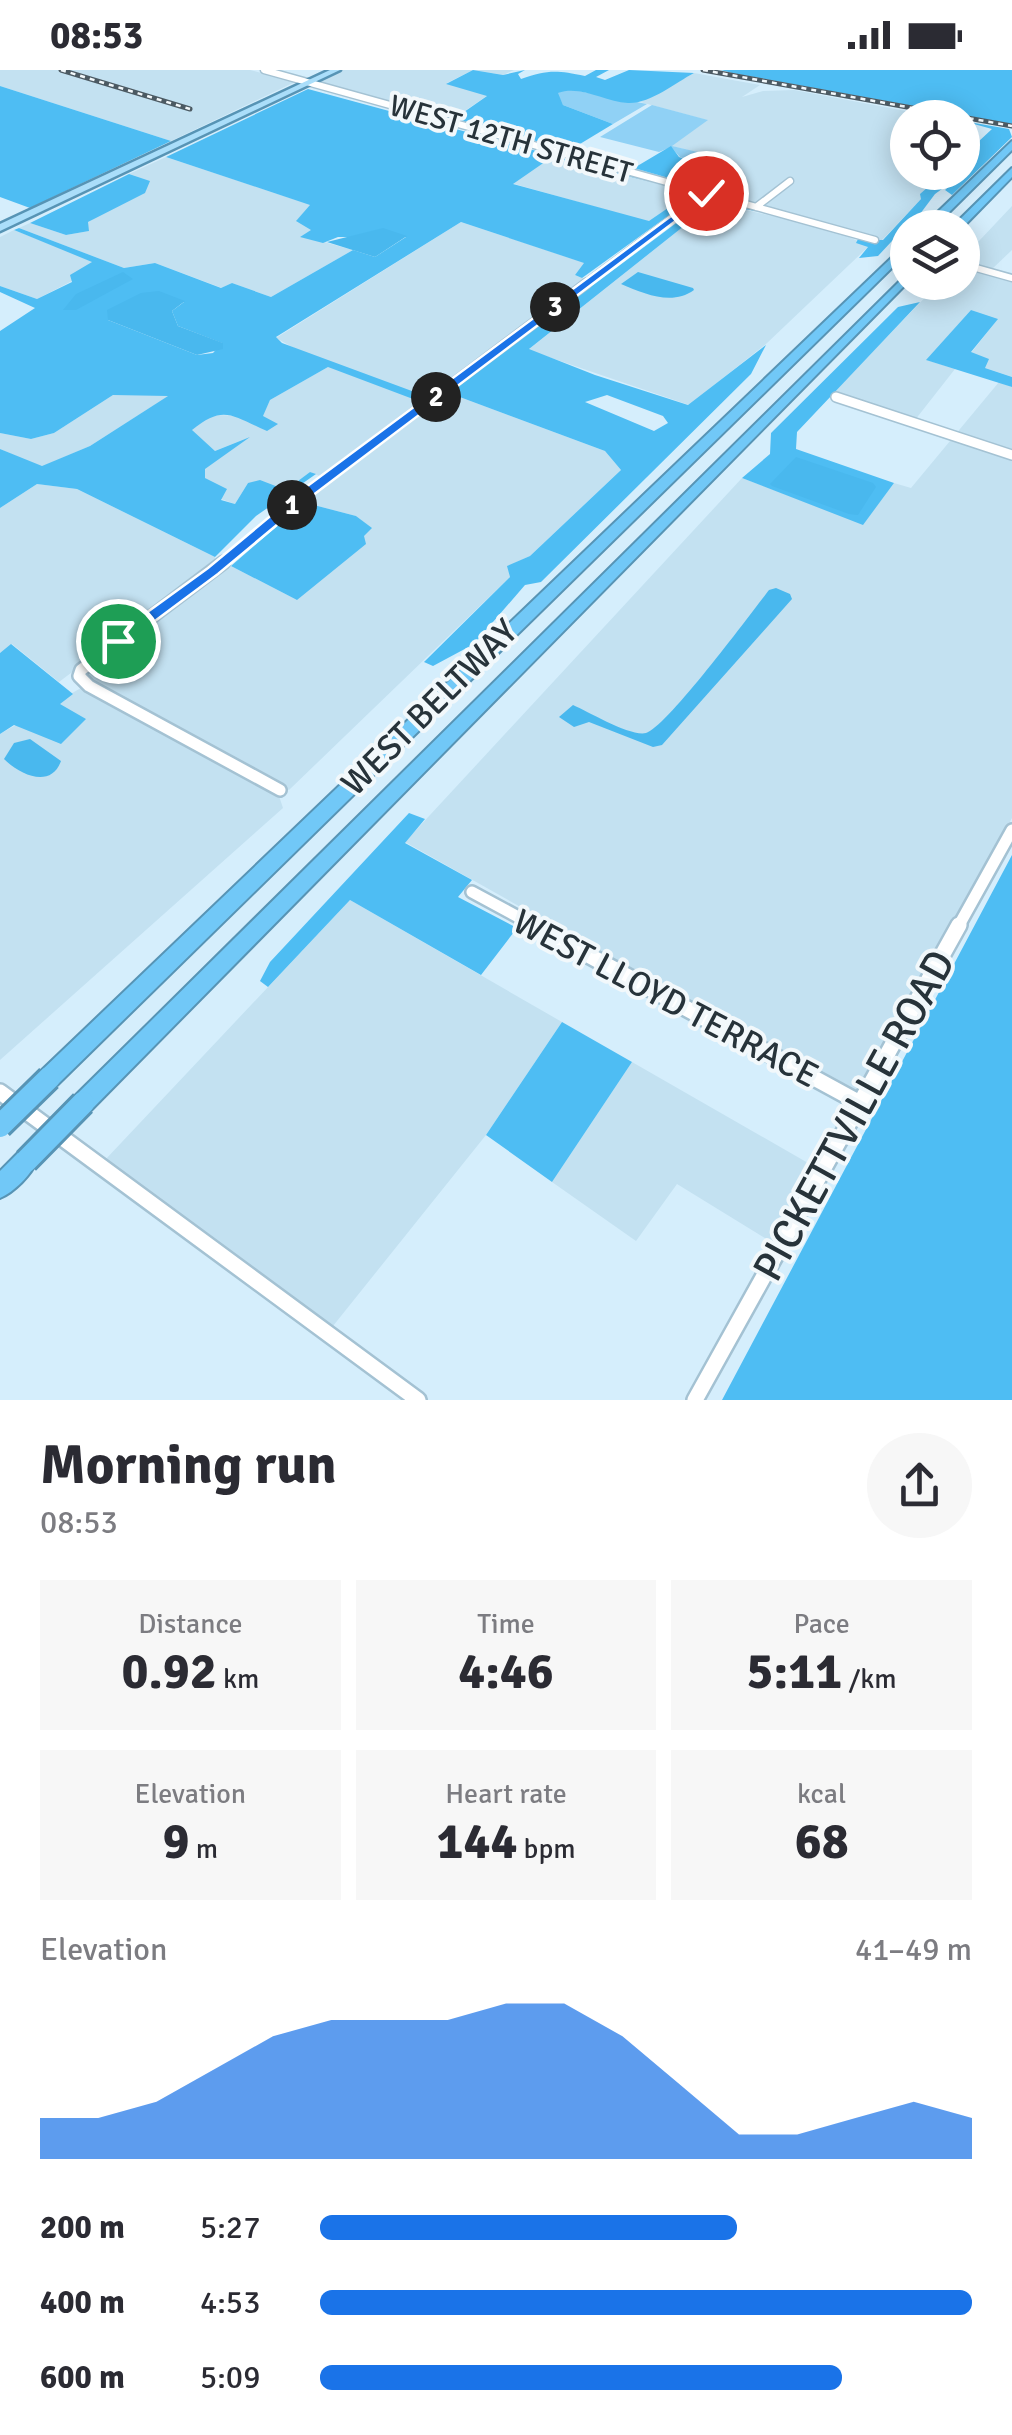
<!DOCTYPE html>
<meta charset="utf-8">
<style>
:root{--surface:#fff;--page:#f7f7f7;--text:#2b2b33;--muted:#7c7c81;--accent:#1a73e8}
body{margin:0;font-family:Signika,sans-serif;background:var(--page);color:var(--text);height:100vh;display:flex;flex-direction:column;font-size:38px;white-space:nowrap}
*{box-sizing:border-box;margin:0}
p{font-size:32px;color:var(--muted)}
.icon{flex:none;width:55px;height:55px;fill:none;stroke:currentColor;stroke-width:2;stroke-linecap:round;stroke-linejoin:round}
.map{position:relative;height:1330px;overflow:hidden}
.drawer{display:flex;flex-direction:column;background:var(--surface);flex:1}
.drawer>*{flex:none}
.tools{position:absolute;left:890px;top:30px;display:grid;gap:20px}
.tools a{display:grid;place-items:center;width:90px;height:90px;border-radius:50%;background:var(--surface);box-shadow:0 5px 25px #0003;font-size:50px}
.pin{position:absolute;display:grid;place-items:center;width:85px;height:85px;color:#fff;margin:-42px;border:5px solid #fff;border-radius:50%;box-shadow:0 2px 10px #0007}
.km{position:absolute;width:50px;height:50px;margin:-25px;border-radius:50%;background:#222;color:#fff;font-size:28px;line-height:50px;text-align:center}
.round{display:grid;place-items:center;flex:none;width:105px;height:105px;border-radius:52px;background:var(--page)}
.head{display:flex;align-items:center;justify-content:space-between;height:170px;padding:0 40px}
h1{font-size:55px;font-weight:800;line-height:75px}
.figures{display:grid;grid-template-columns:repeat(3,1fr);gap:15px;height:170px;padding:10px 40px}
.figures div{display:grid;align-content:center;border-radius:0px;background:var(--page);text-align:center}
.figures b{font-size:50px;font-weight:800}
.figures small{font-size:28px;font-weight:400}
.figures p{font-size:28px}
.chart{height:280px;padding:20px 40px}
.chart p{display:flex;justify-content:space-between}
.chart svg{width:100%;height:180px;margin-top:10px;fill:var(--accent);opacity:.7}
ul{padding:0 40px;list-style:none;font-size:32px}
li{display:grid;grid-template-columns:160px 120px 1fr;align-items:center;height:75px}
li i{height:25px;border-radius:12px;background:var(--accent)}
.status{display:flex;justify-content:space-between;align-items:center;height:70px;padding:0 50px;background:var(--surface);direction:ltr}
.status svg{height:28px;fill:currentColor}
.map>svg:first-child{display:block}
.built{fill:#c3e1f1}
.green{fill:#90d1f5}
.forest{fill:#4ebdf3;fill-rule:evenodd}
.water{fill:#49b8ee}
.lines{fill:none;stroke-linecap:round;stroke-linejoin:round}
.minor-far3-casing{stroke:#a4c2d3;stroke-width:9}
.minor-far2-casing{stroke:#a4c2d3;stroke-width:12}
.minor-far1-casing{stroke:#a4c2d3;stroke-width:16}
.minor-casing{stroke:#a4c2d3;stroke-width:20}
.major-casing{stroke:#5794b5;stroke-width:5}
.highway-casing{stroke:#5794b5;stroke-width:4}
.minor-far3{stroke:#fff;stroke-width:6}
.minor-far2{stroke:#fff;stroke-width:9}
.minor-far1{stroke:#fff;stroke-width:11}
.minor{stroke:#fff;stroke-width:15}
.major{fill:#aadefa;fill-rule:evenodd}
.highway{fill:#71c8f7;fill-rule:evenodd}
.rail-casing{stroke:#4c5a63;stroke-width:5}
.rail{stroke:#f2f8fb;stroke-width:2.5;stroke-dasharray:5;stroke-linecap:butt}
.highway-bridge-casing{stroke:#5794b5;stroke-width:28;stroke-linecap:butt}
.highway-bridge{stroke:#71c8f7;stroke-width:22}
.route{fill:#1a73e8;stroke:#fff;stroke-width:2.5}
.labels{text-anchor:middle;stroke-width:8;stroke-linejoin:round;paint-order:stroke}
.far-street-label{font-size:30px;fill:#27333a;stroke:#f2f8fb}
.street-label{font-size:35px;fill:#27333a;stroke:#f2f8fb}
.near-street-label{font-size:42px;fill:#27333a;stroke:#f2f8fb}
</style>
<div class="status"><b>08:53</b><svg viewBox="0 0 49 12"><path d="M0 12V9h3v3zM5 12V6h3v6zM10 12V3h3v9zM15 12V0h3v12zM26 1h20v11H26zM47 4h2v5h-2z"/></svg></div>
<div class="map">
<svg width="1012" height="1330" viewBox="0 0 1012 1330">
<rect width="100%" height="100%" fill="#d5eefc"/>
<path class="built" d="M 0,0 L 250,0 L 295,12 L 171,71 L 0,16 Z
M 341,0 L 514,0 L 503,5 L 473,0 L 447,13 L 488,25 L 450,51 L 318,12 Z
M 694,3 L 760,15 L 742,27 L 763,21 L 794,20 L 938,47 L 908,48 L 908,102 L 944,103 L 921,124 L 921,129 L 882,170 L 705,121 L 736,98 L 731,90 L 671,76 L 707,50 L 640,32 Z
M 166,87 L 311,135 L 297,150 L 312,160 L 302,166 L 353,180 L 271,227 L 232,213 L 222,218 L 155,193 L 124,198 L 19,158 L 30,153 L 66,165 L 89,161 L 87,153 L 149,111 L 129,104 Z
M 552,87 L 673,117 L 685,126 L 649,152 L 511,113 Z
M 1012,136 L 1012,180 L 991,200 L 1012,206 L 1012,307 L 985,298 L 971,283 L 997,250 L 971,240 L 927,290 L 955,299 L 915,350 L 832,324 L 939,213 L 962,212 L 963,188 Z
M 733,137 L 833,160 L 869,176 L 766,274 L 689,335 L 528,280 L 689,152 Z
M 461,152 L 585,193 L 575,205 L 587,210 L 322,407 L 310,402 L 286,421 L 248,413 L 235,434 L 221,429 L 205,408 L 205,398 L 245,369 L 215,381 L 191,360 L 211,345 L 262,346 L 270,330 L 328,297 L 276,268 Z
M 14,160 L 93,191 L 72,211 L 37,229 L 0,216 L 0,167 Z
M 999,312 L 1012,317 L 1012,748 L 855,1025 L 405,772 L 742,408 L 863,454 L 894,413 L 911,418 Z
M 449,323 L 605,381 L 621,400 L 530,486 L 508,496 L 510,507 L 289,720 L 87,609 L 86,603 L 93,594 L 231,496 L 297,530 L 371,458 L 356,446 L 310,434 L 299,437 Z
M 113,325 L 170,325 L 90,376 L 41,397 L 0,379 L 0,363 L 31,369 L 54,363 Z
M 37,414 L 77,419 L 215,487 L 215,494 L 59,612 L 12,574 L 0,583 L 0,438 Z
M 81,618 L 278,723 L 283,738 L 0,990 L 0,664 Z
M 350,830 L 562,952 L 486,1065 L 333,1256 L 105,1090 Z
M 632,992 L 815,1097 L 773,1173 L 677,1114 L 636,1171 L 552,1112 Z"/>
<path class="green" d="M 568,19 L 647,34 L 613,54 L 563,35 L 557,23 Z
M 652,35 L 708,50 L 672,76 L 732,90 L 736,98 L 705,121 L 631,100 L 634,98 L 686,113 L 698,94 L 680,87 L 671,77 L 659,82 L 600,67 Z"/>
<path class="forest" d="M 473,0 L 503,5 L 525,0 L 518,4 L 521,9 C 547,0 556,0 585,6 L 596,0 L 609,0 L 596,7 L 605,10 L 629,0 L 694,3 C 675,13 650,34 628,33 C 605,32 581,15 558,23 L 563,35 L 613,54 L 570,80 L 454,49 L 487,26 L 446,14 Z
M 721,0 L 1012,0 L 1012,54 L 732,3 Z
M 0,16 L 171,71 L 30,138 L 0,127 Z
M 308,19 L 651,112 L 552,87 L 513,114 L 649,151 L 684,127 L 670,120 L 673,117 L 690,123 L 693,128 L 582,208 L 575,205 L 584,193 L 461,152 L 276,267 L 282,273 L 420,324 L 413,329 L 328,297 L 270,330 L 263,346 L 278,354 L 267,361 C 232,346 224,334 192,360 L 215,381 L 250,367 L 205,399 L 205,408 L 227,419 L 221,430 L 235,434 L 248,413 L 260,410 L 286,420 L 310,402 L 316,404 L 256,446 L 215,487 L 77,419 L 37,414 L 0,438 L 0,379 L 42,396 L 90,376 L 168,326 L 113,325 L 54,363 L 31,369 L 0,363 L 0,261 L 35,238 L 0,222 L 0,216 L 37,229 L 72,212 L 70,205 L 92,192 L 14,160 L 19,158 L 124,198 L 155,193 L 221,218 L 232,213 L 271,227 L 353,180 L 375,187 L 406,167 L 338,167 L 323,173 L 300,167 L 311,160 L 296,151 L 310,135 L 166,87 ZM 184,232 L 172,241 L 178,256 L 222,273 L 213,283 L 197,285 L 108,250 Z
M 963,51 L 1009,59 L 1012,67 L 952,125 L 945,120 L 960,106 L 935,124 L 911,156 L 905,157 L 878,186 L 859,188 L 868,177 L 856,173 L 858,169 L 883,170 L 921,129 L 920,124 L 944,103 L 962,102 L 963,86 L 992,59 Z
M 671,76 L 679,87 L 698,94 L 694,108 L 686,113 L 634,98 Z
M 129,104 L 150,111 L 145,123 L 88,152 L 89,161 L 66,165 L 30,153 Z
M 707,130 L 724,130 L 778,145 L 733,137 L 689,152 L 529,279 L 595,305 L 688,335 L 766,275 L 751,304 L 541,512 L 525,515 L 474,574 L 433,596 L 424,592 L 510,507 L 507,496 L 530,486 L 621,400 L 605,381 L 449,323 ZM 607,325 L 663,346 L 668,353 L 654,361 L 585,332 Z
M 920,232 L 797,362 L 796,379 L 894,413 L 863,455 L 742,408 L 770,384 L 771,363 L 898,237 Z
M 971,240 L 998,249 L 971,282 L 989,289 L 985,298 L 1012,307 L 1012,317 L 926,290 Z
M 310,434 L 356,446 L 372,458 L 364,466 L 366,474 L 297,530 L 231,496 L 299,437 Z
M 11,574 L 73,624 L 60,634 L 86,649 L 61,674 L 14,655 L 0,664 L 0,583 Z
M 409,743 L 425,749 L 405,773 L 472,810 L 458,827 L 517,858 L 481,905 L 350,830 L 268,917 L 260,911 L 270,892 Z
M 1012,785 L 1012,1330 L 722,1330 Z
M 562,952 L 632,992 L 552,1112 L 486,1065 Z"/>
<path class="water" d="M 383,158 L 407,166 L 375,187 L 327,172 Z
M 123,202 L 133,209 L 76,240 L 63,240 L 76,224 Z
M 638,202 L 693,218 L 694,220 C 672,236 645,224 621,214 Z
M 159,221 L 185,231 L 172,241 L 178,256 L 223,273 L 223,279 L 197,285 L 108,250 L 107,240 L 141,223 Z
M 796,387 L 873,413 L 876,417 L 858,445 L 849,444 L 772,416 L 770,414 Z
M 776,518 L 790,524 L 792,529 L 662,675 L 653,677 L 589,652 L 574,657 L 559,647 L 573,635 C 589,642 631,667 646,663 C 666,658 752,542 769,520 Z
M 30,669 L 61,691 C 51,719 20,705 4,689 L 14,673 Z"/>
<g class="lines">
<g class="minor-far3-casing">
<path id="minor-far3" d="M 264,0 L 875,170
M 756,137 L 790,111
M 962,194 L 1012,208
M 583,215 L 706,123"/>
</g>
<g class="minor-far2-casing">
<path id="minor-far2" d="M 836,327 L 1012,385
M 221,494 L 303,426 L 587,213"/>
</g>
<g class="minor-far1-casing">
<path id="minor-far1" d="M 224,492 L 81,600 L 79,606 L 89,616 L 280,720
M 472,822 L 537,857
M 958,857 L 1012,760"/>
</g>
<g class="minor-casing">
<path id="minor" d="M 533,855 L 860,1033
M 0,1022 L 418,1330
M 695,1330 L 959,855"/>
</g>
<g class="major-casing">
<path id="major" d="M 330,0 L 340,0 L 0,161 L 0,154 Z"/>
</g>
<g class="highway-casing">
<path id="highway" d="M 1012,71 L 1012,80 L 933,158 L 921,158 Z
M 1012,98 L 1012,107 L 962,158 L 951,158 Z
M 908,172 L 908,182 L 57,1015 L 49,1018 L 41,1015 L 38,1008 L 41,1001 Z
M 908,203 L 908,212 L 91,1040 L 83,1043 L 75,1040 L 72,1033 L 75,1026 Z
M 26,1080 L 34,1083 L 37,1091 C 31,1105 14,1122 0,1128 L 0,1101 L 18,1083 Z"/>
</g>
<use href="#minor-far3" class="minor-far3"/>
<use href="#minor-far2" class="minor-far2"/>
<use href="#minor-far1" class="minor-far1"/>
<use href="#minor" class="minor"/>
<use href="#major" class="major"/>
<use href="#highway" class="highway"/>
<g class="rail-casing">
<path id="rail" d="M 61,0 L 190,39
M 703,0 L 1012,56"/>
</g>
<use href="#rail" class="rail"/>
<g class="highway-bridge-casing">
<path id="highway-bridge" d="M 0,1056 L 49,1008
M 26,1091 L 83,1033"/>
</g>
<use href="#highway-bridge" class="highway-bridge"/>
</g>
<path class="route" d="M 706,120 L 710,125 L 308,429 L 218,504 L 124,574 L 113,574 L 113,567 L 208,498 L 298,423 Z"/>
<g class="labels">
<g class="far-street-label">
<text transform="translate(511 69) rotate(16)" y="10">WEST 12TH STREET</text>
</g>
<g class="street-label">
<text transform="translate(429 637) rotate(-45)" y="12">WEST BELTWAY</text>
<text transform="translate(666 928) rotate(28)" y="12">WEST LLOYD TERRACE</text>
</g>
<g class="near-street-label">
<text transform="translate(853 1045) rotate(-61)" y="15">PICKETTVILLE ROAD</text>
</g>
</g>
</svg>
<div class="tools">
<a><svg class="icon" aria-label="locate" viewBox="0 0 24 24"><circle cx="12" cy="12" r="6"/><path d="M12 2v4M12 18v4M2 12h4M18 12h4"/></svg></a>
<a><svg class="icon" aria-label="layers" viewBox="0 0 24 24"><path d="M12 4l9 5-9 5-9-5zM3 14l9 5 9-5"/></svg></a>
</div>
<div class="pin" style="left:118px;top:571px;background:#1e9e55"><svg class="icon" aria-label="arrive" viewBox="0 0 24 24"><path d="M6 21V4h12l-3 4 3 4H6"/></svg></div>
<div class="pin" style="left:706px;top:123px;background:#d93025"><svg class="icon" aria-label="check" viewBox="0 0 24 24"><path d="M5 12l5 5 9-10"/></svg></div>
<b class="km" style="left:292px;top:435px">1</b>
<b class="km" style="left:436px;top:327px">2</b>
<b class="km" style="left:555px;top:237px">3</b>
</div>
<section class="drawer">
<div class="head"><div><h1>Morning run</h1><p>08:53</p></div><a class="round"><svg class="icon" aria-label="share" viewBox="0 0 24 24"><path d="M12 15V3M7 8l5-5 5 5M5 13v7h14v-7"/></svg></a></div>
<div class="figures">
<div><p>Distance</p><b>0.92<small> km</small></b></div>
<div><p>Time</p><b>4:46</b></div>
<div><p>Pace</p><b>5:11<small> /km</small></b></div>
</div>
<div class="figures">
<div><p>Elevation</p><b>9<small> m</small></b></div>
<div><p>Heart rate</p><b>144<small> bpm</small></b></div>
<div><p>kcal</p><b>68</b></div>
</div>
<div class="chart"><p><span>Elevation</span>41–49 m</p>
<svg viewBox="0 0 160 44" preserveAspectRatio="none"><path d="M0 44V34L10 34L20 30L30 22L40 14L50 10L60 10L70 10L80 6L90 6L100 14L110 26L120 38L130 38L140 34L150 30L160 34V44z"/></svg>
</div>
<ul>
<li><b>200 m</b>5:27<i style="width:64%"></i></li>
<li><b>400 m</b>4:53<i style="width:100%"></i></li>
<li><b>600 m</b>5:09<i style="width:80%"></i></li>
</ul>
</section>
